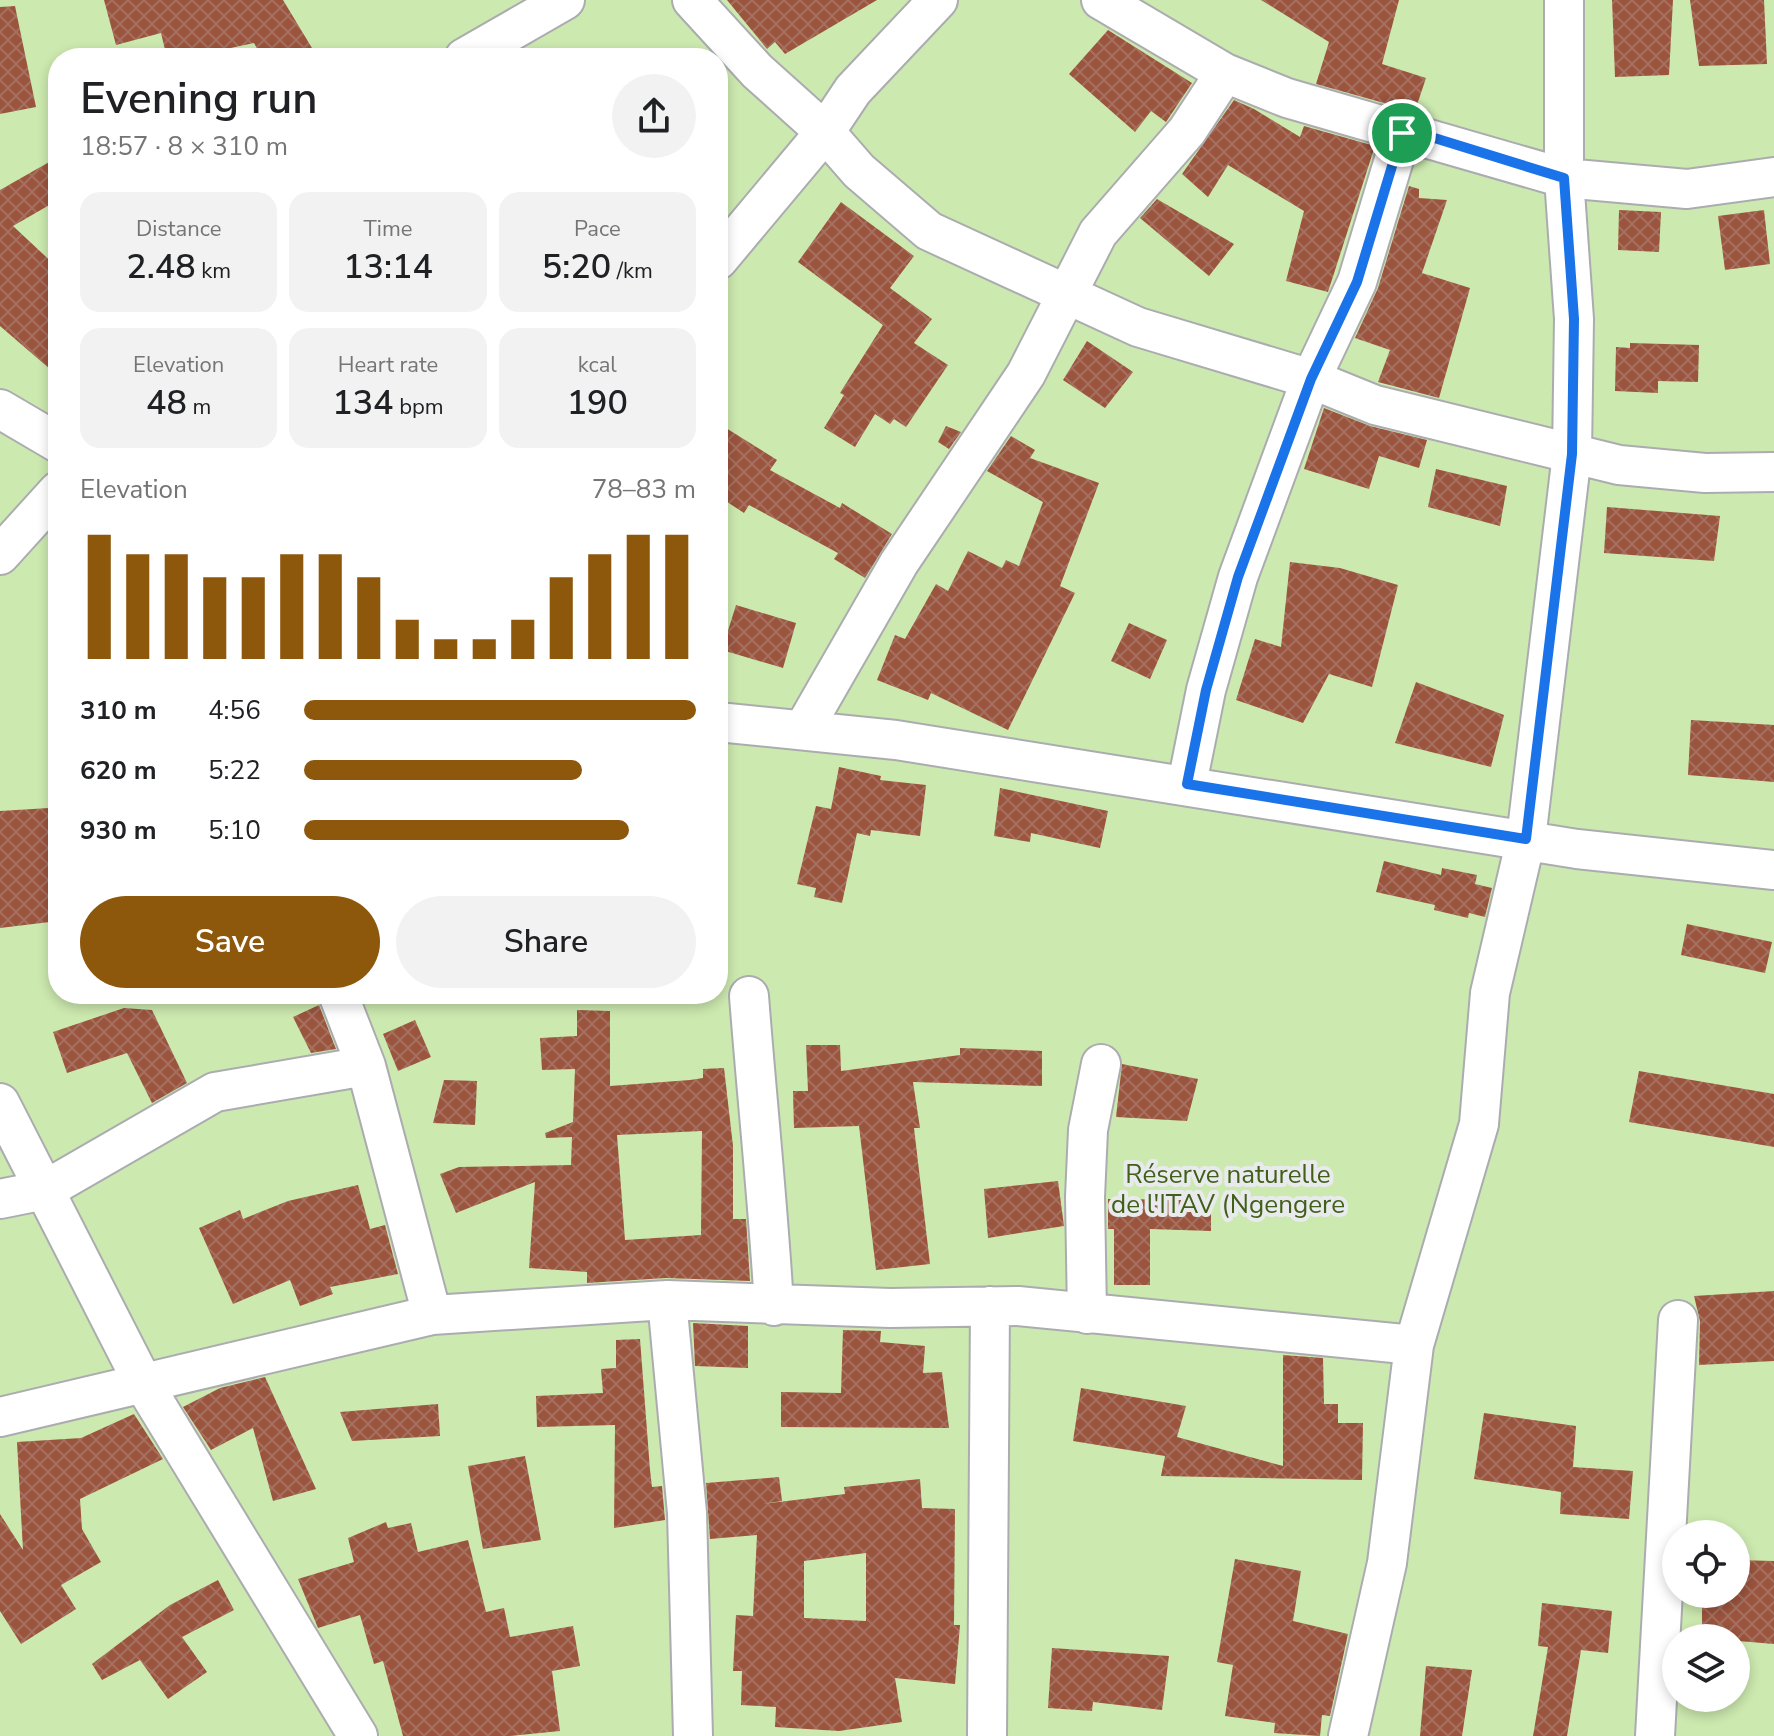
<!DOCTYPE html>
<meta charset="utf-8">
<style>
:root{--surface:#fff;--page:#f2f2f2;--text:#202124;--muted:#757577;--accent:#8e580c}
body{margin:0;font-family:"Nunito Sans",sans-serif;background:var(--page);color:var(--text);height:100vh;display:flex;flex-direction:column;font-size:30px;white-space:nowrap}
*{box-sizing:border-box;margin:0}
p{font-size:26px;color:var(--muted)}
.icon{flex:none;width:44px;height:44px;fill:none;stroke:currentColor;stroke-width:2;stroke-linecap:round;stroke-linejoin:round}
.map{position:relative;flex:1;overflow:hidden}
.drawer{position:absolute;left:48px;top:48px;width:680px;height:956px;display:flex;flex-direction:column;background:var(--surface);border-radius:32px;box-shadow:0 4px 12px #0003}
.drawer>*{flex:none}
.fabs{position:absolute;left:1662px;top:1520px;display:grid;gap:16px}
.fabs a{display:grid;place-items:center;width:88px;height:88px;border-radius:50%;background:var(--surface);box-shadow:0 4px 12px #0003;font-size:40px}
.pin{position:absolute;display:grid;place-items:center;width:68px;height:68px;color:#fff;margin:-34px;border:4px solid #fff;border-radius:50%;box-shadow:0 2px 8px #0007}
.round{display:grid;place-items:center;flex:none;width:84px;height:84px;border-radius:42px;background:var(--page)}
.head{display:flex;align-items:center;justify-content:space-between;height:136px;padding:0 32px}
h1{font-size:44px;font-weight:600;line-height:60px}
.stats{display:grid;grid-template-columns:repeat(3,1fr);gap:12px;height:136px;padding:8px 32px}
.stats div{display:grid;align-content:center;border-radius:20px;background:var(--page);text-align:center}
.stats b{font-size:34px;font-weight:600}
.stats small{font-size:22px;font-weight:400}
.stats p{font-size:22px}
.chart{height:224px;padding:16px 32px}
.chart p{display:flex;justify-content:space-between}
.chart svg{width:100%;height:144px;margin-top:8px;stroke:var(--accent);stroke-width:6}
.cta{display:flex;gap:16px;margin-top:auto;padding:16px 32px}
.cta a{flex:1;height:92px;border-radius:48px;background:var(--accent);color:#fff;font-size:32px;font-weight:600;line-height:92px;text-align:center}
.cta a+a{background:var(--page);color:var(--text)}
ul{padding:0 32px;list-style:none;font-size:26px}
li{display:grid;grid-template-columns:128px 96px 1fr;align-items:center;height:60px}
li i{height:20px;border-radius:10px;background:var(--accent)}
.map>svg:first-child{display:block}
.park{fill:#cce9af;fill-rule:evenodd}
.building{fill:url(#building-cross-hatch);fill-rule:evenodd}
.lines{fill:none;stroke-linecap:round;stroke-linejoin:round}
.minor-casing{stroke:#abacb0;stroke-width:42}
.minor{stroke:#fff;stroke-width:38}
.route-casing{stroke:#fff;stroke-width:16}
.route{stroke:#1a73e8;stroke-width:10}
.labels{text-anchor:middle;stroke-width:8;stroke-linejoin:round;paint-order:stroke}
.park-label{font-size:26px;fill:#415f17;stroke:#e9eaee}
</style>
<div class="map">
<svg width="1774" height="1736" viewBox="0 0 1774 1736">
<defs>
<pattern id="building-cross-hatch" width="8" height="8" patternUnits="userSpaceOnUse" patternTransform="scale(2)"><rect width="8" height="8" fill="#9b543d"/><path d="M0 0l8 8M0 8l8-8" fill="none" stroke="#a5705f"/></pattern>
</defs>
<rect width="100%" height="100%" fill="#e9eaee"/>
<path class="park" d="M 0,0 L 1774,0 L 1774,1736 L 0,1736 ZM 58,58 L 718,58 L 718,994 L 58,994 ZM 1676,1534 L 1736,1534 L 1736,1594 L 1676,1594 ZM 1676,1638 L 1736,1638 L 1736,1698 L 1676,1698 Z"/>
<path class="building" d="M 104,0 L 283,0 L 318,58 L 262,58 L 254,43 L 184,58 L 167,58 L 161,33 L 116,45 Z
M 727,0 L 877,0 L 785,54 L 775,42 L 767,49 Z
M 1261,0 L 1399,0 L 1382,64 L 1426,78 L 1416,108 L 1409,110 L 1316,84 L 1329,42 Z
M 1612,0 L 1673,0 L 1669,75 L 1615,77 Z
M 1690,0 L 1764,0 L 1767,64 L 1699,66 Z
M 15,6 L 36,107 L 0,114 L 0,7 Z
M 1108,30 L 1192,83 L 1166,122 L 1151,111 L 1135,132 L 1069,74 Z
M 1234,100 L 1254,109 L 1300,137 L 1304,126 L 1375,146 L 1328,292 L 1286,281 L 1304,211 L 1228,165 L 1208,197 L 1182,174 Z
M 58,157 L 58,200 L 13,226 L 58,268 L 58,376 L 0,326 L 0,190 Z
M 1409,186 L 1419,189 L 1419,198 L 1447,200 L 1422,273 L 1470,288 L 1439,398 L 1378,382 L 1390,350 L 1355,338 L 1378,288 Z
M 1157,199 L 1234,244 L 1209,276 L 1140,218 Z
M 841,202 L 914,256 L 890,288 L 932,319 L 914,343 L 948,365 L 906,427 L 894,419 L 890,424 L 875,414 L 855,447 L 824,428 L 844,395 L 840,393 L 883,325 L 798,262 Z
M 1619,210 L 1661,212 L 1659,252 L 1618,250 Z
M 1764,210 L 1770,264 L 1725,270 L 1718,216 Z
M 1087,341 L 1133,372 L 1105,408 L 1063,380 Z
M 1630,343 L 1699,345 L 1698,382 L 1658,381 L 1658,393 L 1615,391 L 1616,347 L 1630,348 Z
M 1324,408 L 1370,426 L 1427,440 L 1419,468 L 1379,456 L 1369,489 L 1304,469 Z
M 718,423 L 777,460 L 770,470 L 840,508 L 842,503 L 892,534 L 865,578 L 834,559 L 838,553 L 749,505 L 744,513 L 718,496 Z
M 946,426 L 961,432 L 949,449 L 938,442 Z
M 1011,436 L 1035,450 L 1030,458 L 1099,483 L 1060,586 L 1075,593 L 1008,730 L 931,693 L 928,700 L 877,680 L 895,635 L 905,639 L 936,584 L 948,591 L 968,551 L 1002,568 L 1006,560 L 1019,566 L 1043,502 L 987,471 Z
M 1436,469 L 1507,486 L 1500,526 L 1428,507 Z
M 1607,507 L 1720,516 L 1714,561 L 1604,553 Z
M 1290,562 L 1340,568 L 1398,585 L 1372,687 L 1329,674 L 1303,723 L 1236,700 L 1255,639 L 1281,647 Z
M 736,605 L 796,623 L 783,668 L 722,650 Z
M 1129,623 L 1167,640 L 1150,679 L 1111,661 Z
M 1416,682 L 1504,715 L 1491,767 L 1395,743 Z
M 1691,720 L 1774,725 L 1774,782 L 1688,775 Z
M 839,767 L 881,776 L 880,780 L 926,785 L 920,836 L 871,830 L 870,836 L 857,833 L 842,903 L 814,897 L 816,888 L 797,884 L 816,806 L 831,809 Z
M 1000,788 L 1108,811 L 1100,848 L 1031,833 L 1030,842 L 994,836 Z
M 49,808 L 54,883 L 58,882 L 58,921 L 0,928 L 0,811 Z
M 1384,861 L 1441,875 L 1442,868 L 1477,875 L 1475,884 L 1492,888 L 1485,917 L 1469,913 L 1468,918 L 1434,910 L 1435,905 L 1376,892 Z
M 1687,924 L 1772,942 L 1765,973 L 1681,955 Z
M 319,1005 L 336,1049 L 311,1053 L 293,1017 Z
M 124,1008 L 152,1010 L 187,1083 L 152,1103 L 127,1053 L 67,1073 L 53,1032 Z
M 577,1010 L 610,1011 L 610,1086 L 690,1080 L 703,1078 L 703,1069 L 724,1068 L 733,1146 L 733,1219 L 746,1219 L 750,1281 L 666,1278 L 587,1283 L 587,1272 L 529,1268 L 535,1182 L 456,1213 L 440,1174 L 459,1167 L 571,1165 L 572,1137 L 546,1138 L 545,1133 L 573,1122 L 575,1069 L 542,1070 L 540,1038 L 577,1036 ZM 702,1131 L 701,1235 L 625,1240 L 617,1135 Z
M 415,1020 L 431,1057 L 398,1071 L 383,1034 Z
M 806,1045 L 840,1045 L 841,1071 L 960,1055 L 960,1048 L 1042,1051 L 1042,1086 L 913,1082 L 920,1128 L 914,1128 L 930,1264 L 876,1270 L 859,1126 L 794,1128 L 793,1091 L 808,1091 Z
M 1122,1064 L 1198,1079 L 1187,1121 L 1116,1117 Z
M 1639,1071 L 1774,1094 L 1774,1147 L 1629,1122 Z
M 444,1080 L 477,1081 L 475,1125 L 433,1123 Z
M 1058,1181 L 1064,1226 L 988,1238 L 984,1189 Z
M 358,1185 L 370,1229 L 385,1225 L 398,1274 L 330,1287 L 333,1294 L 300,1306 L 290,1280 L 233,1304 L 199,1228 L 240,1210 L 243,1219 L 288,1201 Z
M 1108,1199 L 1211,1200 L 1211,1231 L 1150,1229 L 1150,1285 L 1114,1285 L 1114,1229 L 1108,1229 Z
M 1774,1291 L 1774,1361 L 1699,1365 L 1700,1321 L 1694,1296 Z
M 693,1323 L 748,1326 L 748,1368 L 695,1366 Z
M 843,1330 L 881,1331 L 880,1342 L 925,1346 L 923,1373 L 942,1372 L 949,1428 L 781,1427 L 781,1392 L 841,1393 Z
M 640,1339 L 650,1470 L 652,1487 L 662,1486 L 665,1520 L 614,1528 L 615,1425 L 537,1427 L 536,1396 L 603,1393 L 601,1369 L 616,1368 L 616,1340 Z
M 1283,1355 L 1323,1358 L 1324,1404 L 1338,1404 L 1338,1423 L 1363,1423 L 1362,1480 L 1161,1476 L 1165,1456 L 1073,1441 L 1081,1388 L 1186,1406 L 1177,1437 L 1283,1466 Z
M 265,1377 L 316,1489 L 273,1501 L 253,1428 L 211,1450 L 183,1407 L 220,1388 Z
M 438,1404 L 440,1436 L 352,1441 L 340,1412 Z
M 1484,1413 L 1576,1426 L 1573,1467 L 1633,1471 L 1629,1519 L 1560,1514 L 1561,1492 L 1474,1479 Z
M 134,1414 L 163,1459 L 80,1499 L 82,1529 L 101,1562 L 61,1585 L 76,1609 L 21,1644 L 0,1611 L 0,1514 L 23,1550 L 17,1442 L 81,1438 Z
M 525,1456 L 541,1540 L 483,1549 L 468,1466 Z
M 779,1477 L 782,1501 L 762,1504 L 845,1494 L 844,1487 L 920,1479 L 922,1508 L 955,1509 L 954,1625 L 960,1625 L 955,1684 L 895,1678 L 902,1722 L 839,1731 L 775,1727 L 776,1707 L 741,1705 L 742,1671 L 733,1671 L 736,1615 L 753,1616 L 757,1535 L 710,1539 L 706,1483 ZM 866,1553 L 866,1621 L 804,1618 L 804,1561 Z
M 386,1522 L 388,1528 L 411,1523 L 418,1552 L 468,1540 L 486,1612 L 504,1608 L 510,1637 L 573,1626 L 580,1666 L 552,1671 L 560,1731 L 510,1736 L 403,1736 L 383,1661 L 374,1664 L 360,1615 L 318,1628 L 298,1579 L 354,1562 L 348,1538 Z
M 1235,1559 L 1301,1571 L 1293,1621 L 1348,1634 L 1330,1716 L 1322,1715 L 1320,1736 L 1274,1733 L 1275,1723 L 1225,1716 L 1233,1665 L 1217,1662 Z
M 1736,1560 L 1774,1561 L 1774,1644 L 1702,1638 L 1702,1594 L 1736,1594 Z
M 218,1580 L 234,1610 L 182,1637 L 207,1672 L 168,1699 L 140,1660 L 102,1680 L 92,1664 L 170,1605 Z
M 1542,1603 L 1612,1611 L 1608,1653 L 1581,1650 L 1567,1736 L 1533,1736 L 1548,1647 L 1538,1646 Z
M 1052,1648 L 1169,1656 L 1162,1710 L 1093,1702 L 1092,1711 L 1048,1708 Z
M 1426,1666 L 1472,1670 L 1462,1736 L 1420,1736 Z"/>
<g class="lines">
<g class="minor-casing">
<path id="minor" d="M 692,0 L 757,71 L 825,132 L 859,171 L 929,231 L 1138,327 L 1311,379 L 1375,405 L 1619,465 L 1705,473 L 1774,472
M 1101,0 L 1225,73 L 1287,98 L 1564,178 L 1687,189 L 1774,177
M 464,58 L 565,0
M 718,260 L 825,132 L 853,90 L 938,0
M 0,409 L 58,443
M 0,555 L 58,491
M 718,722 L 896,740 L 1577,849 L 1774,870
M 803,730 L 899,563 L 1026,374 L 1098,233 L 1187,131 L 1225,73
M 1187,784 L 1206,690 L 1238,577 L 1311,379 L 1357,282 L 1402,133
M 338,994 L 366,1066 L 432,1315
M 749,996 C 757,1100 768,1202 774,1306
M 0,1103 L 143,1383 L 358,1736
M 0,1199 L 45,1190 L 215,1092 L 366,1066
M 667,1300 L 687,1513 L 693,1736
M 1087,1314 L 1085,1197 L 1088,1130 L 1101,1064
M 0,1417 L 432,1315 L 667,1300 L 890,1308 L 1018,1306 L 1414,1345
M 987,1736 L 990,1306
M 1348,1736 L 1387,1563 L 1414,1345 L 1479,1124 L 1490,993 L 1526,839 L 1572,454 L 1574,319 L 1564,178 L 1564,0
M 1655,1736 L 1678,1320"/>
</g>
<use href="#minor" class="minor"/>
</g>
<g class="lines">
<g class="route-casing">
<path id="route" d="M 1402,133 L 1428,136 L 1564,178 L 1574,319 L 1572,454 L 1526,839 L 1187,784 L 1206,690 L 1238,577 L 1311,379 L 1357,282 Z"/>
</g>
<use href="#route" class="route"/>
</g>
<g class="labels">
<g class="park-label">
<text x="1228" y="1183">Réserve naturelle<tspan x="1228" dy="30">de l'ITAV (Ngengere</tspan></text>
</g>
</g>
</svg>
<div class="fabs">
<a><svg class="icon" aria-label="locate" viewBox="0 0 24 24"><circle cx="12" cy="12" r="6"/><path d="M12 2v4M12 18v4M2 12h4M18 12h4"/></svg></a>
<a><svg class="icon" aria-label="layers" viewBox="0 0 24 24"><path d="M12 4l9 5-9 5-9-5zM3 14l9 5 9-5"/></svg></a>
</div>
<div class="pin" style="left:1402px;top:133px;background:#1e9e55"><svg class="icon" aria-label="arrive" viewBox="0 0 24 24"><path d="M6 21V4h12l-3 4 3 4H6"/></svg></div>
<section class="drawer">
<div class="head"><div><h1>Evening run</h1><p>18:57 · 8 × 310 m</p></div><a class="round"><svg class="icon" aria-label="share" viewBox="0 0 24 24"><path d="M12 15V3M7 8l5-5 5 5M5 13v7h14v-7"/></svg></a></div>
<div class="stats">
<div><p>Distance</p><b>2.48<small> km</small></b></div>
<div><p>Time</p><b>13:14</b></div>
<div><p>Pace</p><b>5:20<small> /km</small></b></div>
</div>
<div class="stats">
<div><p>Elevation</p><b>48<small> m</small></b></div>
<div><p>Heart rate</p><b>134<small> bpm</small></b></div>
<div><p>kcal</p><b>190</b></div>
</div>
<div class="chart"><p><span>Elevation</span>78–83 m</p>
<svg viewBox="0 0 160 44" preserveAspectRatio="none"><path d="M5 44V6M15 44V12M25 44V12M35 44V19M45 44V19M55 44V12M65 44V12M75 44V19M85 44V32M95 44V38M105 44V38M115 44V32M125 44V19M135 44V12M145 44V6M155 44V6"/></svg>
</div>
<ul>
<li><b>310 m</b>4:56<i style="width:100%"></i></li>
<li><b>620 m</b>5:22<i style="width:71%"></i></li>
<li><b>930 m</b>5:10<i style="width:83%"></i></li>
</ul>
<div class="cta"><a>Save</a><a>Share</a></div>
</section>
</div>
